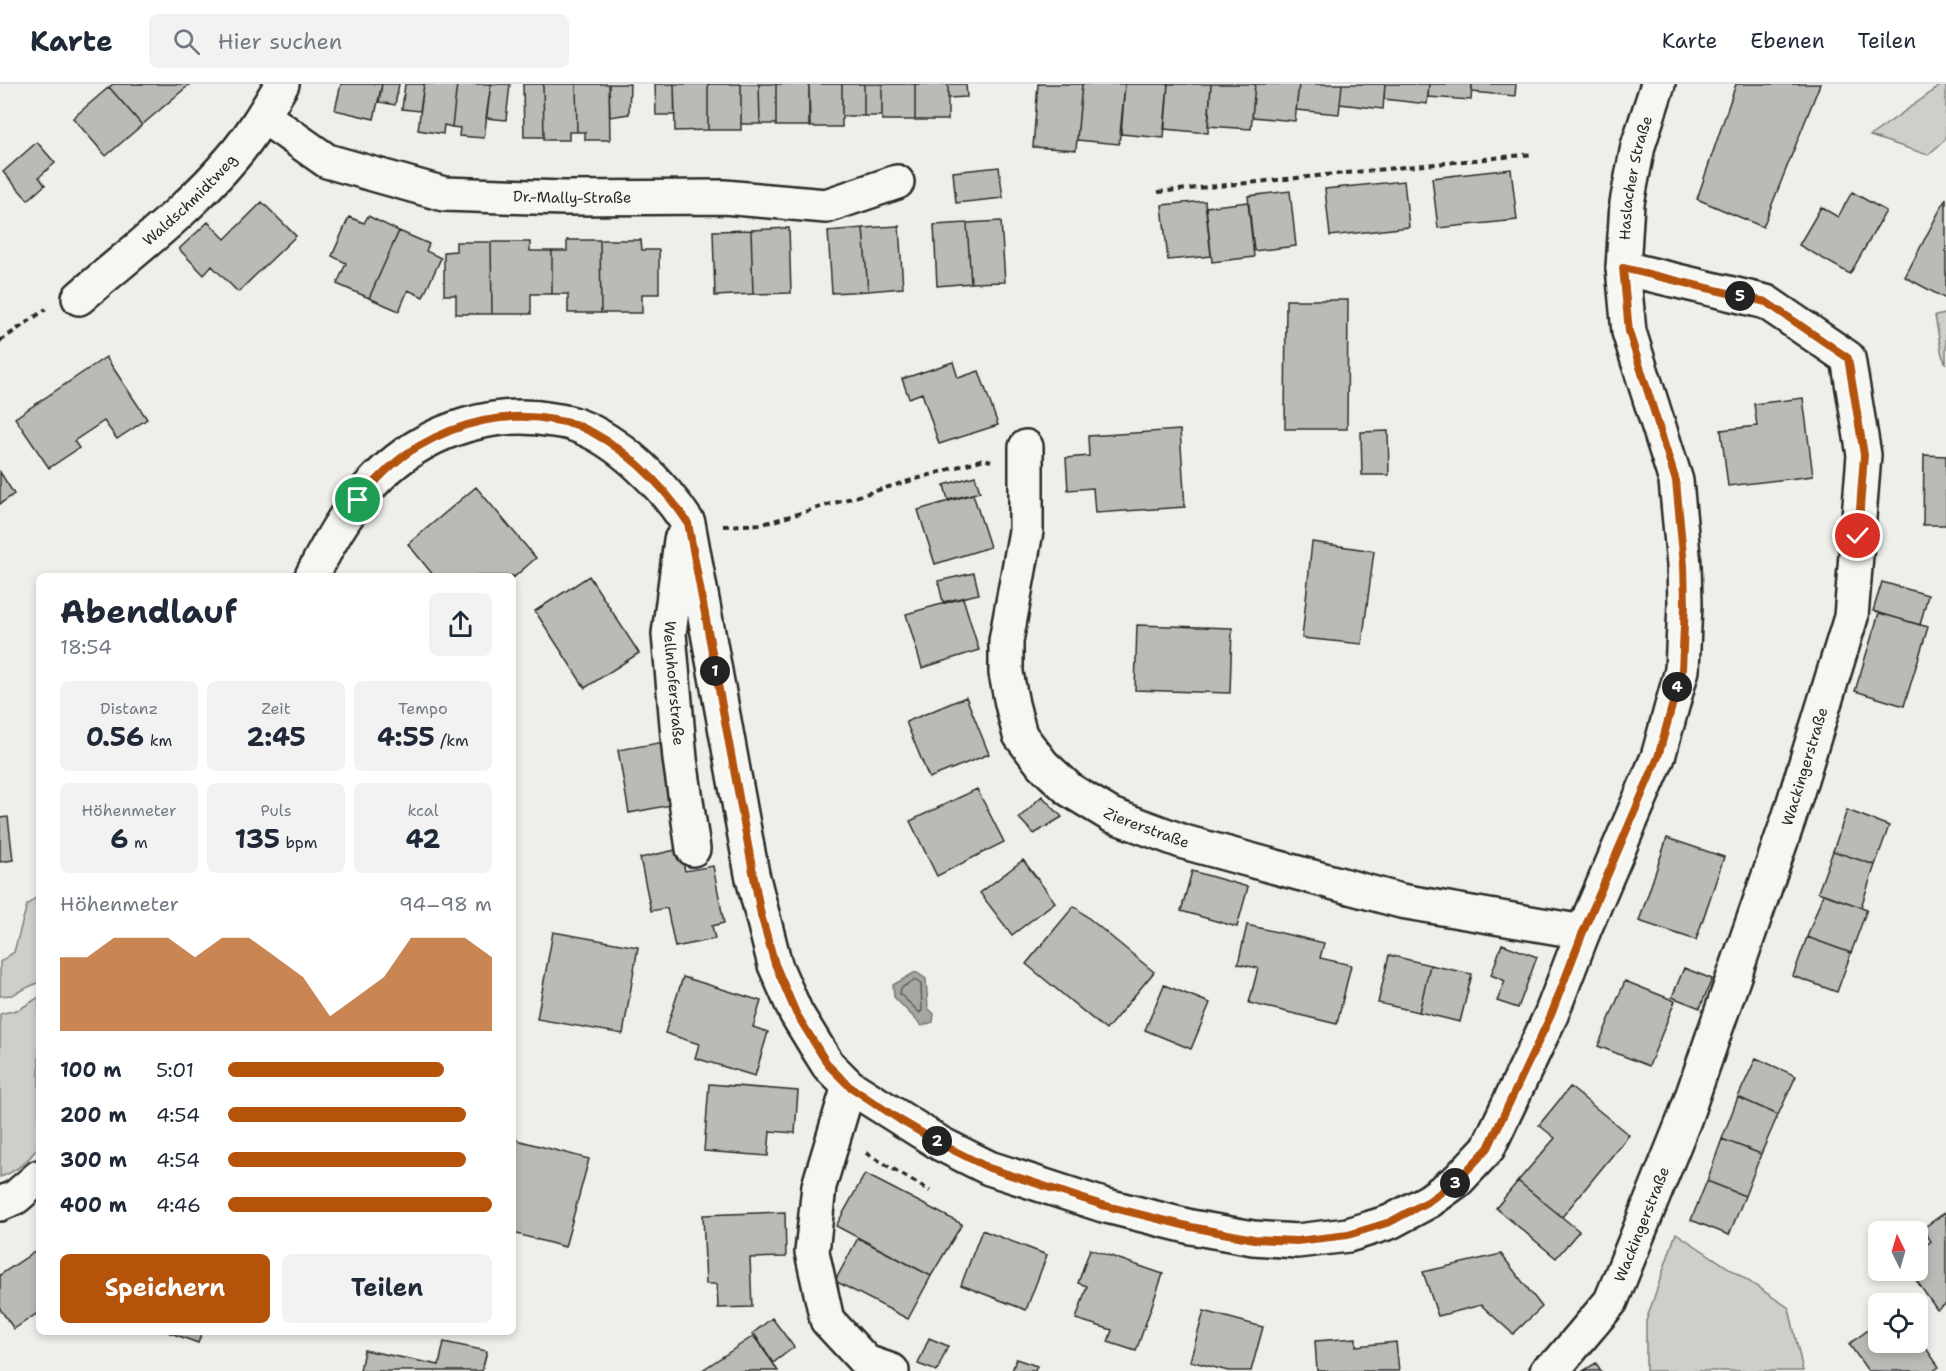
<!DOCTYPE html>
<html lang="de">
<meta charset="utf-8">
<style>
:root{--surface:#fff;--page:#f2f2f3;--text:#1f2937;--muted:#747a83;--line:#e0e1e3;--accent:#b45309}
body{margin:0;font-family:"Shantell Sans",sans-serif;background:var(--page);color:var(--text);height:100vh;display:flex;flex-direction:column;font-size:22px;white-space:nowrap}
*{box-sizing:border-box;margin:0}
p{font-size:20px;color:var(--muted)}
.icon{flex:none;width:33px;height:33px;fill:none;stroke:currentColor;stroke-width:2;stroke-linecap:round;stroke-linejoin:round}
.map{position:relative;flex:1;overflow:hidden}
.panel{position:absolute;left:36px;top:489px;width:480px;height:762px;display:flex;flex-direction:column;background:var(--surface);border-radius:9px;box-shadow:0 3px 9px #0003}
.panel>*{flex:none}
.needle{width:39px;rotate:355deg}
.buttons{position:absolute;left:1868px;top:1137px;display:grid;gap:12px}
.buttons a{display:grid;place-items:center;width:60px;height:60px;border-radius:9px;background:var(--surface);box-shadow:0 3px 9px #0003;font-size:30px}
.pin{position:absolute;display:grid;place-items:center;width:51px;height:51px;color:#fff;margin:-26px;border:3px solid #fff;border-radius:50%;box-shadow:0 2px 6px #0007}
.km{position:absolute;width:30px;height:30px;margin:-15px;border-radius:50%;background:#222;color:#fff;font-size:16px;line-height:30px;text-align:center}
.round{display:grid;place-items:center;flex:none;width:63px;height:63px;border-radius:9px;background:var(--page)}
.overview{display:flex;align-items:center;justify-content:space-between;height:102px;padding:0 24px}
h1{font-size:33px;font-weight:700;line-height:45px}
.stats{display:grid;grid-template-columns:repeat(3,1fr);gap:9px;height:102px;padding:6px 24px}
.stats div{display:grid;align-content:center;border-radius:9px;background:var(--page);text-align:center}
.stats b{font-size:26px;font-weight:700}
.stats small{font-size:16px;font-weight:400}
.stats p{font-size:16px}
.chart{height:168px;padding:12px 24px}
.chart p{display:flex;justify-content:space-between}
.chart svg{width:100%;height:108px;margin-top:6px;fill:var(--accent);opacity:.7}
.primary-button{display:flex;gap:12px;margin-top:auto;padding:12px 24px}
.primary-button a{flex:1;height:69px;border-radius:9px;background:var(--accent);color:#fff;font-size:24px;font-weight:700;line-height:69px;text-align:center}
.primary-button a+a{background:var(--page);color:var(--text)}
ul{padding:0 24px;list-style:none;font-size:20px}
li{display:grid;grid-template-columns:96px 72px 1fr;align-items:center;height:45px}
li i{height:15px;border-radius:8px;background:var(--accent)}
header{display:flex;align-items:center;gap:36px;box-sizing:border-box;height:84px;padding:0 30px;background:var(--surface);border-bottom:2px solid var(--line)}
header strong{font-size:28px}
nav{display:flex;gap:33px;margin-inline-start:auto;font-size:21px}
.search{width:420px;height:54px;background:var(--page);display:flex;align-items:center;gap:15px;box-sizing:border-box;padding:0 21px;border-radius:9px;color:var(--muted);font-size:22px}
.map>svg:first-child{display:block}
.green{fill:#cececa;stroke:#7c7c7a;stroke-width:1.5}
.water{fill:#a6a6a3;stroke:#757573;stroke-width:1.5}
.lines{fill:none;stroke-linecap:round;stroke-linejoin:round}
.shore{stroke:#5c5c5b;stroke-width:1.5}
.building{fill:#babab7;stroke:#2b2b2b;stroke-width:1.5}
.minor-casing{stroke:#2b2b2b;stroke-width:38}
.path{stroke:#2b2b2b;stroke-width:4;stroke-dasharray:6 4.5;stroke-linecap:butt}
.minor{stroke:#f6f6f2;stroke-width:33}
.route-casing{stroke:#fff;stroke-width:12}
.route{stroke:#b45309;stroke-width:8}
.labels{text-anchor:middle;stroke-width:4.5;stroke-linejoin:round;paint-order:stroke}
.street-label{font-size:15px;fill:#2b2b2b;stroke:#f6f6f2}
</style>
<header>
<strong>Karte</strong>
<div class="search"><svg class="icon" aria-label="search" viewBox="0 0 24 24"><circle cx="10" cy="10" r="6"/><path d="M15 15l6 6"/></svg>Hier suchen</div>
<nav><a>Karte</a><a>Ebenen</a><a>Teilen</a></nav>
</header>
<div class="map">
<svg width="1946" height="1287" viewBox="0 0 1946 1287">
<rect width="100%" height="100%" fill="#eeeeea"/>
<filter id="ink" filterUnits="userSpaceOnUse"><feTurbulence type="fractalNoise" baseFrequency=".0167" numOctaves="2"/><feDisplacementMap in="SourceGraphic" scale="12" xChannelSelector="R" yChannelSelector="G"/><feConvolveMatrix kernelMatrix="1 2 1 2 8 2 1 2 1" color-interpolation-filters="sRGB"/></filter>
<g filter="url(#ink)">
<path class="green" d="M 1943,0 L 1946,0 L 1946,55 L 1928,71 L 1870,52 Z
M 1946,230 L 1946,280 L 1942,271 L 1935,232 Z
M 39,811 L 39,898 L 12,911 L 0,912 L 0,878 L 14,868 L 27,821 Z
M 39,913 L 39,1062 C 29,1076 16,1088 0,1093 L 0,930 L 20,925 Z
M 1676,1149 L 1789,1224 L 1803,1287 L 1646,1287 L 1646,1237 Z"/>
<path class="water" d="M 916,888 L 926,895 L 928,924 L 934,930 L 933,938 L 922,942 L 894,913 L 893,901 Z"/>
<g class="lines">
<path class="shore" d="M 915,896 L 921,900 L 922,926 L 920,929 L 900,910 L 901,904 Z"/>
</g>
<path class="building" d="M 113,0 L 190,0 L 142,41 L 109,3 Z
M 341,0 L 382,0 L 374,35 L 335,26 Z
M 382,0 L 399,0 L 395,21 L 379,18 Z
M 405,0 L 424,0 L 420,27 L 402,25 Z
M 424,0 L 457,0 L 452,43 L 444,41 L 443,50 L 418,46 Z
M 457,0 L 491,0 L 484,54 L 459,52 L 460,44 L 452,43 Z
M 491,0 L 510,0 L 506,36 L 486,34 Z
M 523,0 L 543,0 L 544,53 L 524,53 Z
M 543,0 L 576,0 L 577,48 L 569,48 L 569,56 L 544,56 Z
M 576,0 L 609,0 L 610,56 L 585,56 L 585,48 L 577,48 Z
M 609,0 L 630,0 L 629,30 L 610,33 Z
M 655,0 L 674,0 L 675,31 L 656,31 Z
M 674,0 L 708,0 L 708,46 L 675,47 Z
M 708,0 L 741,0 L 741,46 L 708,46 Z
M 741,0 L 759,0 L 760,40 L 741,40 Z
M 759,0 L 776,0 L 776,40 L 760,40 Z
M 776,0 L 809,0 L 809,42 L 776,42 Z
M 809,0 L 842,0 L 842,43 L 810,43 Z
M 842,0 L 864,0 L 864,32 L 842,32 Z
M 864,0 L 882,0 L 882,32 L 864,32 Z
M 882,0 L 915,0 L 915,36 L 882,36 Z
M 915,0 L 948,0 L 948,36 L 915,36 Z
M 948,0 L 966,0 L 967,13 L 948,14 Z
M 1038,0 L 1082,0 L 1076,66 L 1033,63 Z
M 1082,0 L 1125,0 L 1119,60 L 1077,56 Z
M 1125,0 L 1168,0 L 1164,54 L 1121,50 Z
M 1168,0 L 1211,0 L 1208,49 L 1164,45 Z
M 1211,0 L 1255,0 L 1251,45 L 1208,42 Z
M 1255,0 L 1299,0 L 1295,37 L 1252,33 Z
M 1299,0 L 1342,0 L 1339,30 L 1296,26 Z
M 1342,0 L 1385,0 L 1383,25 L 1340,20 Z
M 1385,0 L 1429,0 L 1427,20 L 1384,15 Z
M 1429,0 L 1472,0 L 1471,16 L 1428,13 Z
M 1472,0 L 1516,0 L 1515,12 L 1472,8 Z
M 1736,0 L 1820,0 L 1763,143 L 1697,115 Z
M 109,3 L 142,41 L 106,72 L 73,34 Z
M 37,58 L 55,79 L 39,93 L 45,101 L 28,116 L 3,88 Z
M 999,83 L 1003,114 L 956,119 L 953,88 Z
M 1511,85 L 1517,136 L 1438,144 L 1432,94 Z
M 1404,97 L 1409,143 L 1330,152 L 1325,105 Z
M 1290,107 L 1296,162 L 1254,167 L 1248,112 Z
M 1852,108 L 1886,127 L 1850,190 L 1799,161 L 1821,123 L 1838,133 Z
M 1946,114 L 1946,215 L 1905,193 Z
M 1205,117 L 1211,172 L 1168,176 L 1162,121 Z
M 262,118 L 296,152 L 238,208 L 212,182 L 204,191 L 179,165 L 208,138 L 225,155 Z
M 1248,118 L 1254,173 L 1212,178 L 1206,123 Z
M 368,132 L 399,147 L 369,214 L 337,200 L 346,179 L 332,172 L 349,133 L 364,139 Z
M 1001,137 L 1005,198 L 971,199 L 967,139 Z
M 967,139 L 971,199 L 937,202 L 934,141 Z
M 899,142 L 903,204 L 868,207 L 863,144 Z
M 789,144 L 791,209 L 753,210 L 751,146 Z
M 863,144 L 868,207 L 832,209 L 828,147 Z
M 751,146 L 753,210 L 715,212 L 713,147 Z
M 399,147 L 429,160 L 426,167 L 441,174 L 423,213 L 408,206 L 399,227 L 369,214 Z
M 567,156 L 600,156 L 601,229 L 568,229 L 568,210 L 552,210 L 552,167 L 567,167 Z
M 600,156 L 641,156 L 642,166 L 659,166 L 659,210 L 642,210 L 642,229 L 601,229 Z
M 456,158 L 491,158 L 492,230 L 456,230 L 456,211 L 444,211 L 444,168 L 456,167 Z
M 491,158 L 530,158 L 530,167 L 552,167 L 552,210 L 531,210 L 531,230 L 492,230 Z
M 1286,216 L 1348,216 L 1347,345 L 1285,345 Z
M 106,273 L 147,335 L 117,355 L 104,337 L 74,357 L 79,364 L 49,384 L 15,334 Z
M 953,278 L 958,294 L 979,287 L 998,341 L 939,360 L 922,309 L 909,314 L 902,295 Z
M 1803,314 L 1813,392 L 1728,402 L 1721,346 L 1757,342 L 1754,320 Z
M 1180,346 L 1185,423 L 1095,429 L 1093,404 L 1068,406 L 1066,374 L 1089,372 L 1088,352 Z
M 1388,347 L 1389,391 L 1362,391 L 1361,348 Z
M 1924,371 L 1946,372 L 1946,441 L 1923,441 Z
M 0,388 L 14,410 L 0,420 Z
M 975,392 L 980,408 L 948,416 L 944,401 Z
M 476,403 L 536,474 L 513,494 L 513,492 L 434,492 L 408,460 Z
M 973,410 L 990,463 L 935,480 L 918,426 Z
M 1312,458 L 1374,467 L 1362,560 L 1302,554 Z
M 974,489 L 979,510 L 943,518 L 938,497 Z
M 589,492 L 639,569 L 585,604 L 535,527 Z
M 1882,498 L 1928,511 L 1920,541 L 1873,527 Z
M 963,514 L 979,566 L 922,584 L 906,530 Z
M 1879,529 L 1928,543 L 1904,622 L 1855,607 Z
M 1137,541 L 1232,544 L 1230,609 L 1135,606 Z
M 966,613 L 989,670 L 929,694 L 906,638 Z
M 664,658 L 676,720 L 629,729 L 618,666 Z
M 977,705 L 1004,758 L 937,792 L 910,737 Z
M 1042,712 L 1062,733 L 1034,750 L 1019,734 Z
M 1847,726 L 1889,742 L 1875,781 L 1833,767 Z
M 8,733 L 13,776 L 0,778 L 0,734 Z
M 1667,754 L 1724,773 L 1696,856 L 1639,837 Z
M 680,765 L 685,787 L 713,782 L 724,839 L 712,842 L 715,855 L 675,863 L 667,824 L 651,827 L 640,774 Z
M 1833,767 L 1875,781 L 1861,823 L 1818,808 Z
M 1023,776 L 1055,818 L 1012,851 L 980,809 Z
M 1192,787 L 1248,803 L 1237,843 L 1181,827 Z
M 1823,810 L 1867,825 L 1851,869 L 1807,853 Z
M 1074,822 L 1154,888 L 1106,946 L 1026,880 Z
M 1247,841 L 1324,859 L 1320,874 L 1351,881 L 1337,940 L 1249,919 L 1258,884 L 1238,880 Z
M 553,848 L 638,863 L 623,950 L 537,935 Z
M 1807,853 L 1851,869 L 1837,908 L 1793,892 Z
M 1502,860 L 1537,873 L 1518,924 L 1497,917 L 1505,897 L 1491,891 Z
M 1389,871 L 1430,881 L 1419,928 L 1378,919 Z
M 1430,881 L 1472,890 L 1460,938 L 1419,928 Z
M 1684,884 L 1712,895 L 1700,924 L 1672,913 Z
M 683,893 L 761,917 L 753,943 L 768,948 L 755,992 L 695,974 L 699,960 L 665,949 Z
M 1625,897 L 1675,917 L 1649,982 L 1598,962 Z
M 1164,901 L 1210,919 L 1191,965 L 1145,946 Z
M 1756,974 L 1796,992 L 1778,1031 L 1738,1013 Z
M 709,1000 L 798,1007 L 795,1049 L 770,1047 L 768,1072 L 704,1067 Z
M 1570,1003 L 1629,1051 L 1562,1133 L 1518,1097 L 1555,1054 L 1539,1041 Z
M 1738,1013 L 1778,1031 L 1761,1070 L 1722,1055 Z
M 513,1055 L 589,1075 L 565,1163 L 513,1149 Z
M 1722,1055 L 1761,1070 L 1745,1112 L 1707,1097 Z
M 865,1090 L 962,1140 L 931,1192 L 836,1142 Z
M 1518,1097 L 1579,1147 L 1556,1174 L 1496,1124 Z
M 1707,1097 L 1745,1112 L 1729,1151 L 1691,1136 Z
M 785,1128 L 786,1173 L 750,1174 L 752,1223 L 718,1224 L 717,1200 L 706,1200 L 703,1131 Z
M 1946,1128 L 1946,1220 L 1937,1226 L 1909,1186 L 1917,1186 L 1917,1168 L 1931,1157 L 1922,1145 Z
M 982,1146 L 1047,1171 L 1026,1226 L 961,1201 Z
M 858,1154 L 931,1192 L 908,1235 L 835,1197 Z
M 39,1165 L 39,1228 L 14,1245 L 0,1225 L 0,1191 Z
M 1090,1165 L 1163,1190 L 1136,1267 L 1108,1258 L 1112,1246 L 1076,1235 L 1087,1202 L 1078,1199 Z
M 1501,1170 L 1542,1223 L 1513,1250 L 1481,1221 L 1438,1232 L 1423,1188 Z
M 1204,1227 L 1263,1243 L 1251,1287 L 1228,1287 L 1190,1277 Z
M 772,1234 L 794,1263 L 773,1279 L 752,1250 Z
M 1878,1239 L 1878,1258 L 1917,1258 L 1917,1251 L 1939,1283 L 1933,1287 L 1868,1287 L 1849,1260 Z
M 168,1248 L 202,1248 L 198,1259 Z
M 755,1251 L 778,1287 L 701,1287 Z
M 929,1254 L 948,1262 L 937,1287 L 918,1280 Z
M 1356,1254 L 1356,1262 L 1396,1258 L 1399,1287 L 1317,1287 L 1315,1257 Z
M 444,1258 L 487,1267 L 482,1287 L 360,1287 L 364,1266 L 439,1281 Z
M 1016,1275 L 1037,1282 L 1035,1287 L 1012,1287 Z
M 1596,1279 L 1601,1287 L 1583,1287 Z"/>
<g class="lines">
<g class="minor-casing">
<g id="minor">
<path id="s1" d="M 263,32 L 327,77 L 444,110 L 564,114 L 724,113 L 826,122 L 897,98"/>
<path id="s2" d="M 79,214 C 131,169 189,126 233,73 C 252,51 267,25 282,0"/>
<path id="s3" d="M 1026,363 L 1026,447 L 1006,557 L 1006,589 L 1012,620 L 1020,651 L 1043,681 L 1070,706 L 1111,731 L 1184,758 L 1401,817 L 1583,848"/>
<path id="s4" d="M 681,456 L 669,550 L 680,675 L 693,765"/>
<path id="s5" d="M 312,492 C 332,452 354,414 388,384 C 432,345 496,325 553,336 C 561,337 569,338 576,341 C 620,357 663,401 688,439 L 752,790 L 775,881 L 796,929 L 818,965 L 828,981 L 849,1002 L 941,1060 L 989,1084 L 1103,1121 L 1191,1143 L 1253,1154 L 1297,1157 L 1348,1151 L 1390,1138 L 1429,1117 L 1458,1096 L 1488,1064 L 1551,931 L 1583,848 L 1658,673 L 1682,586 L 1685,520 L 1684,481 L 1676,397 L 1629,248 L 1623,184 L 1627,119 L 1638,62 L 1658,0"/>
<path d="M 849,1002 L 819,1102 L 812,1168 L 827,1236 L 866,1278 L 892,1287"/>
<path d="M 0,1120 L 16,1113 L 39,1093"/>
<path id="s6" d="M 1547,1287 L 1558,1280 L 1611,1217 L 1684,1036 L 1789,734 L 1851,533 L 1864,371 L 1848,274 L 1766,218 L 1623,184"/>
</g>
</g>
<path class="path" d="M 1158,108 L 1534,70
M 0,257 L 46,225
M 723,442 L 763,440 L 984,375 L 991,377
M 866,1069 L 930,1107"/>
<use href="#minor" class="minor"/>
</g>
</g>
<g class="lines" filter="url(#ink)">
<g class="route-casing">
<path id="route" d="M 358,416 C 376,397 395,375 419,362 C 460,338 507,327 554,336 C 562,338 570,338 577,341 C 622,360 661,398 688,439 L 761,831 L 775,880 L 796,929 L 828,981 L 849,1002 L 900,1036 L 941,1060 L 989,1084 L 1102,1121 L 1191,1143 L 1254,1155 L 1297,1157 L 1348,1151 L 1390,1138 L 1429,1117 L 1458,1096 L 1488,1064 L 1551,931 L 1583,848 L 1658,673 L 1682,586 L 1685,520 L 1684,481 L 1676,397 L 1629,248 L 1623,184 L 1766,218 L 1848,274 L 1864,371 L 1858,452"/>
</g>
<use href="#route" class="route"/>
</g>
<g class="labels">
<g class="street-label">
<text dy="5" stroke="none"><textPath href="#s5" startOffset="2796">Haslacher Straße</textPath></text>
<text dy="5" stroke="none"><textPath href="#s1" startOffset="328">Dr.-Mally-Straße</textPath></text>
<text dy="5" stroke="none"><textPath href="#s2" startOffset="148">Waldschmidtweg</textPath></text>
<text dy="5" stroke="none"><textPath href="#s4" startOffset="144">Wellnhoferstraße</textPath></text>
<text dy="5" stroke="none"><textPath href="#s6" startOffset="664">Wackingerstraße</textPath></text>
<text dy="5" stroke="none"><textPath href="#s3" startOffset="452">Ziererstraße</textPath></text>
<text dy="5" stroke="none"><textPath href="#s6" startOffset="178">Wackingerstraße</textPath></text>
</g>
</g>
</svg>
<div class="buttons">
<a><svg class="needle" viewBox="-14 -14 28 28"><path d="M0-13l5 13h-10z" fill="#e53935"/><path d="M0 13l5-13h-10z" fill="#747a83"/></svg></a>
<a><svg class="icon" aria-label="locate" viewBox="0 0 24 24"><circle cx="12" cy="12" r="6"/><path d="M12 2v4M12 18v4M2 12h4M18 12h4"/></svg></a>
</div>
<div class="pin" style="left:358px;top:416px;background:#1e9e55"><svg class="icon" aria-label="arrive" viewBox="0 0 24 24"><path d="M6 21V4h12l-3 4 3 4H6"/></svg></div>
<div class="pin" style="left:1858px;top:452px;background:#d93025"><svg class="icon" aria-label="check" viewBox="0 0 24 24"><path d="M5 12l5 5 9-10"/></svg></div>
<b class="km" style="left:715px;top:587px">1</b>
<b class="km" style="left:937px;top:1057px">2</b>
<b class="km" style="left:1455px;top:1099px">3</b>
<b class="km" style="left:1677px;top:603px">4</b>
<b class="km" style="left:1740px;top:212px">5</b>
<section class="panel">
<div class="overview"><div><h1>Abendlauf</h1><p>18:54</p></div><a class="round"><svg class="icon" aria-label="share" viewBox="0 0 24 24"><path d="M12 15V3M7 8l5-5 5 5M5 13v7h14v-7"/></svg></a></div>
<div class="stats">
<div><p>Distanz</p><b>0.56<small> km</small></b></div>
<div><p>Zeit</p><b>2:45</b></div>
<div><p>Tempo</p><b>4:55<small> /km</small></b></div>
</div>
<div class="stats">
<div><p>Höhenmeter</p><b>6<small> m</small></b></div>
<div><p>Puls</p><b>135<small> bpm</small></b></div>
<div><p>kcal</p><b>42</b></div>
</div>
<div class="chart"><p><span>Höhenmeter</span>94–98 m</p>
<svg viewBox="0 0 160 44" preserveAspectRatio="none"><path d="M0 44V14L10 14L20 6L30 6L40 6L50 14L60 6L70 6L80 14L90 22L100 38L110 30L120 22L130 6L140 6L150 6L160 14V44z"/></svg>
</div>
<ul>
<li><b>100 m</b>5:01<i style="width:82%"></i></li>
<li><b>200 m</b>4:54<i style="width:90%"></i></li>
<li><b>300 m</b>4:54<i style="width:90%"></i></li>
<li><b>400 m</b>4:46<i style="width:100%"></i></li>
</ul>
<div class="primary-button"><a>Speichern</a><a>Teilen</a></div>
</section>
</div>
